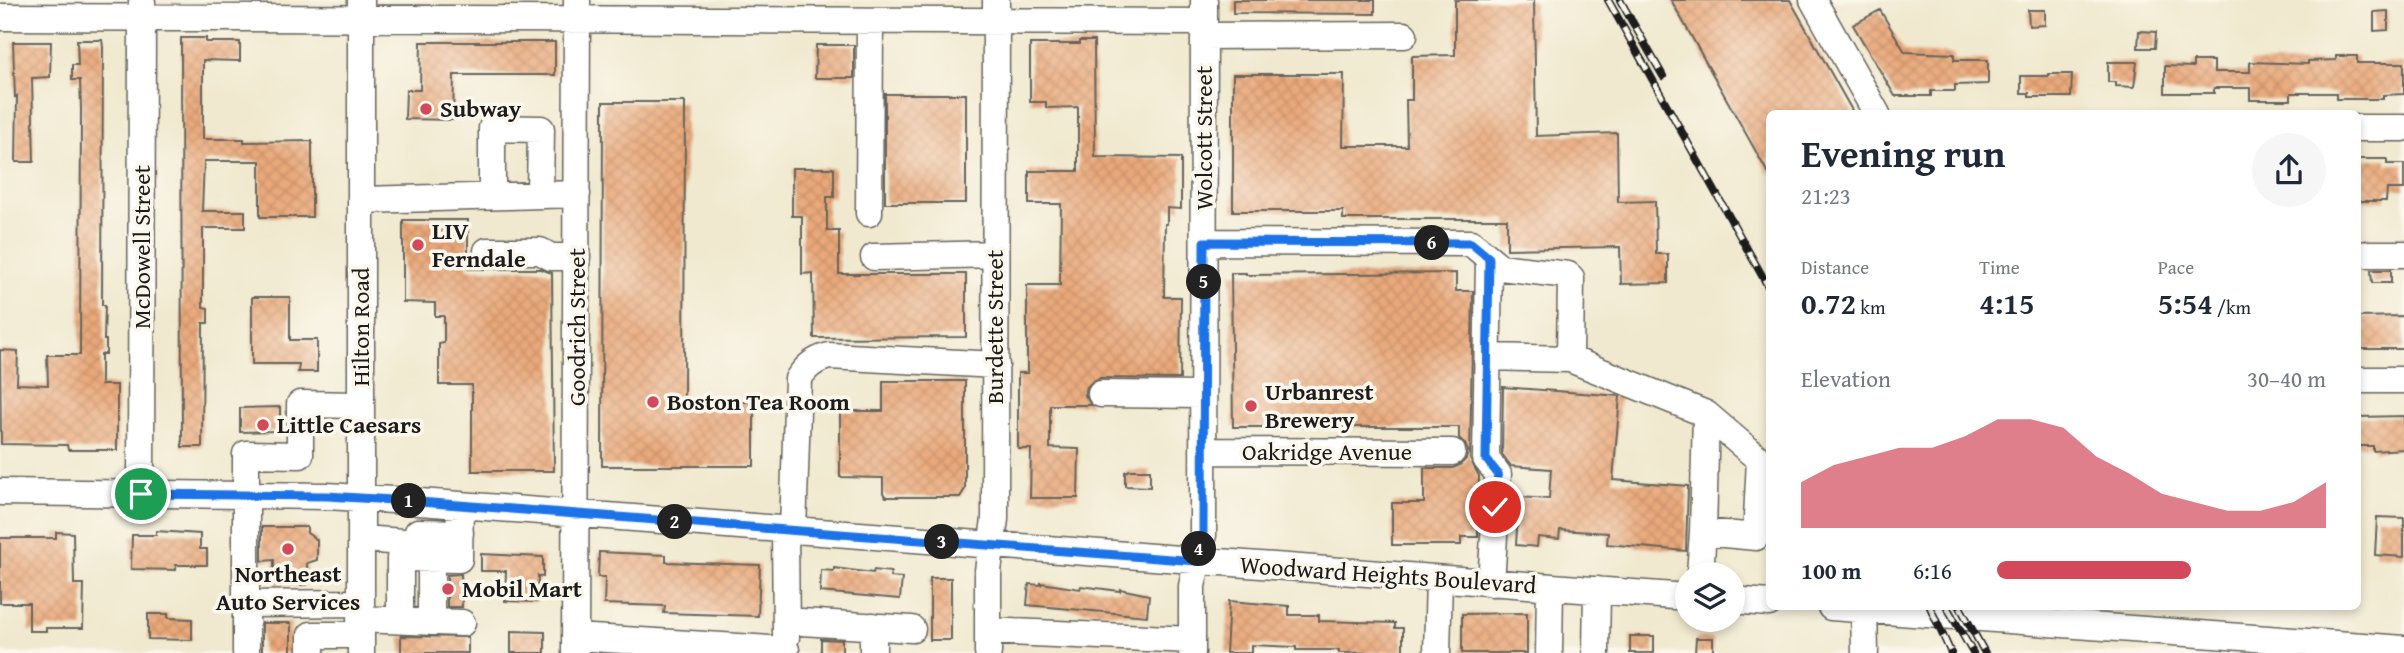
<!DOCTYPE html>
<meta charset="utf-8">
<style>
:root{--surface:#fff;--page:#f6f6f7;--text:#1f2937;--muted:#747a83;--accent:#d1495b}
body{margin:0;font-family:"Gentium Book Plus",serif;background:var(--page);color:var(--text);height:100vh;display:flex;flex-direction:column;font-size:26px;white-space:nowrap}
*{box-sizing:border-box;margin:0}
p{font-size:23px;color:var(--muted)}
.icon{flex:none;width:38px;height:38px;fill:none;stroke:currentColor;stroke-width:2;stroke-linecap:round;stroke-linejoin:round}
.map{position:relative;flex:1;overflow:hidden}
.details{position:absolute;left:1766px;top:110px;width:595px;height:500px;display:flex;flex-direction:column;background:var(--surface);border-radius:10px;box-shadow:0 4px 10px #0003}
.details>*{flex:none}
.tools{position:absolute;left:1675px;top:562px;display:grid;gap:14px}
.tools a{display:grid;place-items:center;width:70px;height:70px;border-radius:50%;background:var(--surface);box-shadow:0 4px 10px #0003;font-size:35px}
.pin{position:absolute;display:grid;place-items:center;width:60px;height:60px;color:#fff;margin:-30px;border:4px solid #fff;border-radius:50%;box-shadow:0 2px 7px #0007}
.km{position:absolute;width:35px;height:35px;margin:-18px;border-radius:50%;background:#222;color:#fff;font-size:19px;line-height:35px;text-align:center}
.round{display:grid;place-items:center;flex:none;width:74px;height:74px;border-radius:37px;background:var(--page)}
.headline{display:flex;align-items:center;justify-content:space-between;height:119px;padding:0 35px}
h1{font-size:38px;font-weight:800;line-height:52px}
.metrics{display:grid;grid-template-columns:repeat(3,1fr);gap:10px;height:119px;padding:7px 35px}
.metrics div{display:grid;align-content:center}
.metrics b{font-size:30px;font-weight:800}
.metrics small{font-size:19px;font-weight:400}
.metrics p{font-size:19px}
.chart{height:196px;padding:14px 35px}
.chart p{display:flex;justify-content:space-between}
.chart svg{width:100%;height:126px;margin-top:7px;fill:var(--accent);opacity:.7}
ul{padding:0 35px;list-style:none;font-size:23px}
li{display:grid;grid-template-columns:112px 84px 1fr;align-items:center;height:52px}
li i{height:18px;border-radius:9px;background:var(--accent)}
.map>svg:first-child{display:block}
.building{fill:url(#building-cross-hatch)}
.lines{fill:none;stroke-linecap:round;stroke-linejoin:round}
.minor-casing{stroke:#66645b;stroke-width:29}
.minor{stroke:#fff;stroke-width:26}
.rail-casing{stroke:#1c1c1c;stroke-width:8}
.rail{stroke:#fbf7ec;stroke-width:5;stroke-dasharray:16;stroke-linecap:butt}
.route-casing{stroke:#fff;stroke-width:14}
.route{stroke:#1a73e8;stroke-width:9}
.poi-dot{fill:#d1495b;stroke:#fbf7ec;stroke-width:2.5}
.labels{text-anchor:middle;stroke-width:7;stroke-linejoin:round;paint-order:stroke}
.poi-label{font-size:24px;font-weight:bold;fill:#1c1c1c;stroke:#fbf7ec;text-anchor:start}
.street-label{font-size:24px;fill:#1c1c1c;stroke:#fbf7ec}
</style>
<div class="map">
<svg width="2404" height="653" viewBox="0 0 2404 653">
<defs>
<pattern id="building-cross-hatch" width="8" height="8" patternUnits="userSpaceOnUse" patternTransform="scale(1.75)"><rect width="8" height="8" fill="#eaa97a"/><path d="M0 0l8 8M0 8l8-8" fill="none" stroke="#c89169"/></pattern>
</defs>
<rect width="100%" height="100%" fill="#fbf7ec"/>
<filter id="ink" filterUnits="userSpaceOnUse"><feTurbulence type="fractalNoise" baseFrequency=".0143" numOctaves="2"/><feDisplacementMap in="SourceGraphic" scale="14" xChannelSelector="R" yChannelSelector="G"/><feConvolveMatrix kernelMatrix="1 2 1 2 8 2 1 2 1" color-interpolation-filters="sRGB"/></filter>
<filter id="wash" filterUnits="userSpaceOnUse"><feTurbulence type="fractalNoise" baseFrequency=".00686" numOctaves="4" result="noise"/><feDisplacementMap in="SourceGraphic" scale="28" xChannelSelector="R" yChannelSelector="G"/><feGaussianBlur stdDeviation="1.57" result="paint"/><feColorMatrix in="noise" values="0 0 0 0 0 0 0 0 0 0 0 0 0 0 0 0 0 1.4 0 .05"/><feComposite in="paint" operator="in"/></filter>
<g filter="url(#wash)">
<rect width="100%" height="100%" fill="#f0e9cf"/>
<g id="blocks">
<path class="building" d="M 1233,0 L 1375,0 L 1375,14 L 1233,13 Z
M 1455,0 L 1534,0 L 1536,136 L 1617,133 L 1618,202 L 1655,201 L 1656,254 L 1668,254 L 1668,283 L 1621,284 L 1620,247 L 1507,249 L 1507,219 L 1343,219 L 1343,211 L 1233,211 L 1233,74 L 1344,74 L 1343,146 L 1407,146 L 1406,100 L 1412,100 L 1412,56 L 1455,55 Z
M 1671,0 L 1790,0 L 1854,114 L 1769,114 L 1769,175 Z
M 1880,10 L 1905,52 L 1954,54 L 1954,60 L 1988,60 L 1988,84 L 1955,85 L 1955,91 L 1931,91 L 1931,96 L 1895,96 L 1853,25 Z
M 2028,10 L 2045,10 L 2045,25 L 2029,26 Z
M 2388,11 L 2388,30 L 2374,31 L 2374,12 Z
M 2139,31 L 2156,32 L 2155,48 L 2138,48 Z
M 181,38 L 206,38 L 206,42 L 240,42 L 240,61 L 203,60 L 203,139 L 244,139 L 244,142 L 312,141 L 312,217 L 260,217 L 260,161 L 204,161 L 202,211 L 245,211 L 245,228 L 203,228 L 203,307 L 208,308 L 208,323 L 203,323 L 202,447 L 182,447 Z
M 77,40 L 102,40 L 103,47 L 102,305 L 105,305 L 104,340 L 106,340 L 106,354 L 101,354 L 101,385 L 117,385 L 117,450 L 68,450 L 67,445 L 1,444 L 0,350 L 18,351 L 17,384 L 48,385 L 47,355 L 80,355 L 81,109 L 80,80 L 72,80 L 72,65 L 78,65 Z
M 1079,41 L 1094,41 L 1095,157 L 1181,158 L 1181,209 L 1167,208 L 1167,224 L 1165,224 L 1164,297 L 1181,297 L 1180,379 L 1100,378 L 1093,381 L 1087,387 L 1085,395 L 1091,405 L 1050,405 L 1050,448 L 1079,449 L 1078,498 L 1030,498 L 1031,449 L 1018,449 L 1018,373 L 1027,373 L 1027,285 L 1060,285 L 1061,204 L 1029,204 L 1029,171 L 1078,171 L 1078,107 L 1046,108 L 1046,102 L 1030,102 L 1030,44 L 1079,44 Z
M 13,42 L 51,42 L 50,77 L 32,78 L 34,162 L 16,162 L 17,96 L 15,97 Z
M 421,42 L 555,42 L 555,75 L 454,75 L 453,120 L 405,119 L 406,90 L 420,90 Z
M 816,45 L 854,45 L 854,78 L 815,78 Z
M 2336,56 L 2357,56 L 2357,63 L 2404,63 L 2404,94 L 2383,95 L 2383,99 L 2336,99 L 2336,93 L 2291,93 L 2291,100 L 2250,100 L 2250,88 L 2214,88 L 2214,93 L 2165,93 L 2165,66 L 2193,67 L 2193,61 L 2214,61 L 2214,72 L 2250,72 L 2250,62 L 2308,64 L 2308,61 L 2336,60 Z
M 2108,62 L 2137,62 L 2134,87 L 2116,86 L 2116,82 L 2108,82 Z
M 2049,74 L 2072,74 L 2071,97 L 2029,97 L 2029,93 L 2021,93 L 2021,76 L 2049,76 Z
M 885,94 L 966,94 L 966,203 L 885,203 Z
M 603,102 L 685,102 L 684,402 L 754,402 L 754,466 L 602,466 Z
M 2357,159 L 2387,159 L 2387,164 L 2404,164 L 2404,189 L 2387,189 L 2386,201 L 2357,201 Z
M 792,168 L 834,168 L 834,197 L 827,197 L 827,231 L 839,231 L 839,274 L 966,274 L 966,337 L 814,338 L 813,273 L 802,274 L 802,216 L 792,216 Z
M 403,220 L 468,220 L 468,269 L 540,269 L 552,273 L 554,471 L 472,471 L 472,385 L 439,385 L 439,344 L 444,343 L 444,316 L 435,316 L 435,303 L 403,302 Z
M 2371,270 L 2391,270 L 2391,283 L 2372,283 Z
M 1231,273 L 1246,273 L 1246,275 L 1456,273 L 1456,291 L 1473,291 L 1470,459 L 1479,476 L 1478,537 L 1461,537 L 1461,545 L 1392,545 L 1392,503 L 1424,503 L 1424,468 L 1453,468 L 1460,465 L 1466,459 L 1468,451 L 1465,444 L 1459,438 L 1459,427 L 1233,427 Z
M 252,297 L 290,297 L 290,340 L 317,340 L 317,372 L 298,372 L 299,364 L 252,364 Z
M 2404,316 L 2404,349 L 2357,349 L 2357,317 Z
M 883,381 L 965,381 L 965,489 L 960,497 L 886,497 L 883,493 L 883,478 L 840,477 L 840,411 L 883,411 Z
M 1503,387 L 1620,396 L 1613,480 L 1688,486 L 1686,551 L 1607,544 L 1608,533 L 1560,530 L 1559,539 L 1538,537 L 1537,547 L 1516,545 L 1519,497 L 1549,499 L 1551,469 L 1511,466 L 1502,454 Z
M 280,407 L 280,431 L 240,432 L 240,408 Z
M 2404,416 L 2404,449 L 2373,451 L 2373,446 L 2357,446 L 2357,417 Z
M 1130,470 L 1150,470 L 1150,487 L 1125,486 L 1125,472 Z
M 2377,517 L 2404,518 L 2404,557 L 2375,555 Z
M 262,527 L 307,527 L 307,533 L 317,540 L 317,560 L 307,563 L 307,585 L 274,585 L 274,560 L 262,561 Z
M 156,531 L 200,534 L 200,549 L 207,549 L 207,565 L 176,565 L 176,570 L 131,569 L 132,535 L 156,535 Z
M 56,532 L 73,533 L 74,584 L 84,584 L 83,628 L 46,628 L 46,631 L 29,631 L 29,603 L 0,603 L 0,538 L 56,538 Z
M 599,552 L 666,555 L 666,562 L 760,565 L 758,616 L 664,613 L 665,606 L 604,604 L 605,577 L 598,577 Z
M 481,554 L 543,557 L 543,577 L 538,576 L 537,602 L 505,601 L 506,571 L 481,571 Z
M 834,568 L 873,573 L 874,570 L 891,572 L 890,577 L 902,578 L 900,599 L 820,592 L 821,570 L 834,571 Z
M 461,574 L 462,607 L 447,607 L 447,575 Z
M 930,578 L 951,578 L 951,640 L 930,640 Z
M 1041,583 L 1080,589 L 1081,586 L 1120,591 L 1120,589 L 1149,595 L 1147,616 L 1027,605 L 1029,584 L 1041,585 Z
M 1229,601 L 1289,606 L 1289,615 L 1319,615 L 1319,621 L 1395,623 L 1395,628 L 1403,628 L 1403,652 L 1339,653 L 1339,650 L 1296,650 L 1296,647 L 1251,645 L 1251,653 L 1226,653 Z
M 1527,613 L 1527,653 L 1462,653 L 1462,614 Z
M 148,614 L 168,614 L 168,618 L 192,619 L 192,640 L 148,639 Z
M 262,623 L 291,623 L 291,653 L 262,653 Z
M 511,631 L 545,632 L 545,653 L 511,653 Z
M 401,636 L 468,637 L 468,653 L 401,653 Z
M 1630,636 L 1654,636 L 1654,653 L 1630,653 Z
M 1696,638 L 1713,638 L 1713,653 L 1695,653 Z
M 821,639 L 842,640 L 842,653 L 821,653 Z"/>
</g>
</g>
<g filter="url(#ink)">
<use href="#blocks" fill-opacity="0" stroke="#66645b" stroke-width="2"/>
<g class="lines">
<g class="minor-casing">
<path id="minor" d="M 1813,0 L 1877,114
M 0,17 L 1204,22
M 1204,36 L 1404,35
M 2357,128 L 2404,128
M 492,195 L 492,128 L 541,129 L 540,195
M 362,200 L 577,194
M 869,213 L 870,21
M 1204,242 L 1471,243 L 1500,267 L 1568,275 L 1571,278 L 1570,359 L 1706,414 L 1703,532
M 487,251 L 540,251 L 551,257 L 577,257
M 2367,254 L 2404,254
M 874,257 L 995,254
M 1489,258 L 1486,459 L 1498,474 L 1491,583
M 1488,357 L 1570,359
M 2357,380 L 2404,380
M 1101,394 L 1203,395
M 1203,451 L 1452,452
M 0,492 L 327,496 L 393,500 L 1687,597
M 141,494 L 142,2
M 785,531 L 786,637
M 793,531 L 798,379 C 806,367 814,360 829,356 L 996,365
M 361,539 L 418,543
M 418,558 L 418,532 L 460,533
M 1700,574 L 1703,532 L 1756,537 L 1760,460 L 1706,414
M 1732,600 L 1769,603
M 246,604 L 360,603
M 1831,607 L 2404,649
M 1864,609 L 1865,653
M 360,619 L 462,623
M 400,620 L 400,558 L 459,559 L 460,505
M 786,621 L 912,629
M 431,622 L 431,558
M 988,631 L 1192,640
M 575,637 L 786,650
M 246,653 L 246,454 L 300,455 L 300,404 L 361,405
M 311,653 L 311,635 L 360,635
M 361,653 L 361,0
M 575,653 L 577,0
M 873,653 L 873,626
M 988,653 L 988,571 L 995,519 L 996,0
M 1192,653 L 1192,586 L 1203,535 L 1204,0
M 1437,653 L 1439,579
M 1549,653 L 1550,587
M 1596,653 L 1597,590"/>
</g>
<use href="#minor" class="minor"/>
<g class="rail-casing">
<path id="rail" d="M 1608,0 L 1769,288
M 1620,0 L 1663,76
M 1930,607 L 1951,653
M 1947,607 L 1973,653
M 1960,607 L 1985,653"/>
</g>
<use href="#rail" class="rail"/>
</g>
</g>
<g class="lines" filter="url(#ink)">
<g class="route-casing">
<path id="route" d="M 141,494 L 327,496 L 393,500 L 1197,561 L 1203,535 L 1204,242 L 1471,243 L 1489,258 L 1486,459 L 1498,474 L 1495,507"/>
</g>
<use href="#route" class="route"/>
</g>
<g class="poi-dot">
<circle cx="426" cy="109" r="7"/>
<circle cx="418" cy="245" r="7"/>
<circle cx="653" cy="402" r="7"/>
<circle cx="1251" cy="406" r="7"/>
<circle cx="263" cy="425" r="7"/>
<circle cx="288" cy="549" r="7"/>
<circle cx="448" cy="589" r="7"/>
</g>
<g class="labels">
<g class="poi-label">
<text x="440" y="117">Subway</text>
<text x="432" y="239">LIV<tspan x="432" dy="28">Ferndale</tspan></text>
<text x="1265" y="400">Urbanrest<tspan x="1265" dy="28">Brewery</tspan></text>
<text x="667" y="410">Boston Tea Room</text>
<text x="277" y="433">Little Caesars</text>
<text x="288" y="582" text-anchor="middle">Northeast<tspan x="288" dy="28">Auto Services</tspan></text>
<text x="462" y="597">Mobil Mart</text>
</g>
<g class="street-label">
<text transform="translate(1204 138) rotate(-90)" y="8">Wolcott Street</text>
<text transform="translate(142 247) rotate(-90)" y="8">McDowell Street</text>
<text transform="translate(361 327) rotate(-90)" y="8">Hilton Road</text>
<text transform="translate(577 327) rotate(-90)" y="8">Goodrich Street</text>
<text transform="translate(995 327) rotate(-90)" y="8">Burdette Street</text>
<text x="1327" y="460">Oakridge Avenue</text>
<text transform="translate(1388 575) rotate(4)" y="8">Woodward Heights Boulevard</text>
</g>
</g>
</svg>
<div class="tools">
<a><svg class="icon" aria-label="layers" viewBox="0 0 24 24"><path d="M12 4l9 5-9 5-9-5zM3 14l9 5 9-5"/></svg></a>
</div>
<div class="pin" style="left:141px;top:494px;background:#1e9e55"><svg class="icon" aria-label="arrive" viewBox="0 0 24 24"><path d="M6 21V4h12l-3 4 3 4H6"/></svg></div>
<div class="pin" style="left:1495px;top:507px;background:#d93025"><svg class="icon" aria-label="check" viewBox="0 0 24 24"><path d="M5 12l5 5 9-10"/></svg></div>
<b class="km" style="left:409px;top:501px">1</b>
<b class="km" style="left:675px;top:522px">2</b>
<b class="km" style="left:942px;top:542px">3</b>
<b class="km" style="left:1199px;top:549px">4</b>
<b class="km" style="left:1204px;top:282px">5</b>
<b class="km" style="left:1432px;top:243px">6</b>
<section class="details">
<div class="headline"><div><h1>Evening run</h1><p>21:23</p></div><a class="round"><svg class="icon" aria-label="share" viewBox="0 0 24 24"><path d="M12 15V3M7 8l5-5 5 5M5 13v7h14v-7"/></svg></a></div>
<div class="metrics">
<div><p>Distance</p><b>0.72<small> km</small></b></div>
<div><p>Time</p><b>4:15</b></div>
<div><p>Pace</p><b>5:54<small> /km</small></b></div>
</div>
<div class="chart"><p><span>Elevation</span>30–40 m</p>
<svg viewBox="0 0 160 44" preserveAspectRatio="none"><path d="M0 44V28L10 22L20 19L30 16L40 16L50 12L60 6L70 6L80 9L90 19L100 25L110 32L120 35L130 38L140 38L150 35L160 28V44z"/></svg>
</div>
<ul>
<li><b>100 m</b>6:16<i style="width:59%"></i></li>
</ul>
</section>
</div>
